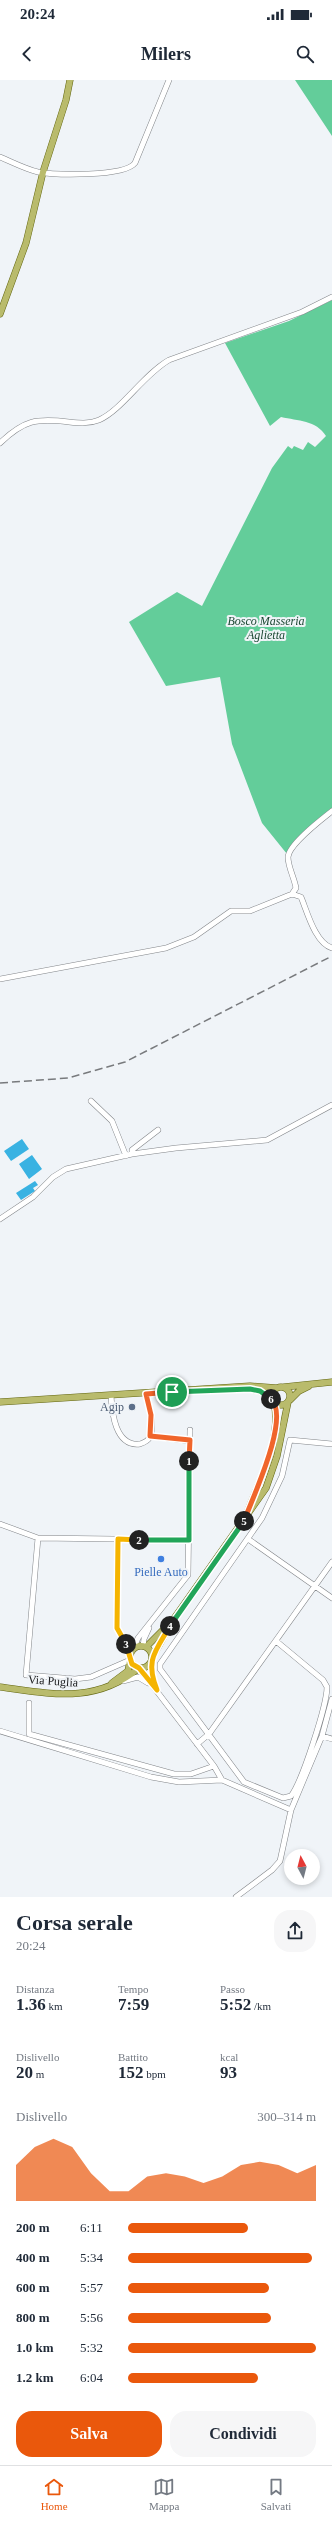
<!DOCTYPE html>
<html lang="it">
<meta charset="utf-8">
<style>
:root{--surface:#fff;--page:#f6f6f7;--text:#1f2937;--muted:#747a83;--line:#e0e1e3;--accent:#ea580c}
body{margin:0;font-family:"Times New Roman",serif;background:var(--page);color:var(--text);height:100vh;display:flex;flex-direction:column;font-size:15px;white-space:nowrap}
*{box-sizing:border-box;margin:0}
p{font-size:13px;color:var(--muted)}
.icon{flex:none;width:22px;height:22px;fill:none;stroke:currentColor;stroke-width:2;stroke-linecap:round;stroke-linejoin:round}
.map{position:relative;height:1817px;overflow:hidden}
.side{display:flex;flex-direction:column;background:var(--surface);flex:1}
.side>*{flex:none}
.needle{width:26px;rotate:353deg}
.buttons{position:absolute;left:284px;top:1769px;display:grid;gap:8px}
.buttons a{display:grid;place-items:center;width:36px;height:36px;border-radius:50%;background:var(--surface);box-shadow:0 2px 6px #0003;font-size:20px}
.pin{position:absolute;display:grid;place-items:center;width:34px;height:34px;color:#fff;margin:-17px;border:2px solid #fff;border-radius:50%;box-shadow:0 1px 4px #0007}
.km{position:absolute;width:20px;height:20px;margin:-10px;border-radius:50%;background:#222;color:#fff;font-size:11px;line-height:20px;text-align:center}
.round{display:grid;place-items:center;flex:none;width:42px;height:42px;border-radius:16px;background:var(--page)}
.headline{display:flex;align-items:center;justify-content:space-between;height:68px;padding:0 16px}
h1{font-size:22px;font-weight:800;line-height:30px}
.figures{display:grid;grid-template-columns:repeat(3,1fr);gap:6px;height:68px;padding:4px 16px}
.figures div{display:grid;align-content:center}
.figures b{font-size:17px;font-weight:800}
.figures small{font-size:11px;font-weight:400}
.figures p{font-size:11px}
.chart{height:112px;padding:8px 16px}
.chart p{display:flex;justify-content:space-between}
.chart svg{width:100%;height:72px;margin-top:4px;fill:var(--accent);opacity:.7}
.primary-button{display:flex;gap:8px;margin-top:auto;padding:8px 16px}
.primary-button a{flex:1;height:46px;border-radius:16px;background:var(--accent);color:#fff;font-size:16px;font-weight:800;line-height:46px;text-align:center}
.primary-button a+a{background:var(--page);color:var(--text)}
ul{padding:0 16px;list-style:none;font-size:13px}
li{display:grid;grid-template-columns:64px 48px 1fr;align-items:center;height:30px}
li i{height:10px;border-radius:5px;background:var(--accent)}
.status{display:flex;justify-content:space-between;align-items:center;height:28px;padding:0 20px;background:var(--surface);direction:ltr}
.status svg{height:11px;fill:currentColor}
header{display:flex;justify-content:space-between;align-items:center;height:52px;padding:0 16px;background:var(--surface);font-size:18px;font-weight:800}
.dock{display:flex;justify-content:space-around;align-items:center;height:56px;border-top:1px solid var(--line);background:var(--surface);font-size:11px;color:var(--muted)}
.dock a{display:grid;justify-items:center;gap:2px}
.dock .current{color:var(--accent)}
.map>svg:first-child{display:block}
.forest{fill:#63cd9a}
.water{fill:#39b2e2}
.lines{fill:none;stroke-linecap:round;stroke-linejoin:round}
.minor-casing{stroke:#828589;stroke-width:6}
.major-casing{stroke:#636611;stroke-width:7}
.minor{stroke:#fff;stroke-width:5}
.major{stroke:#b9bb6c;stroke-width:6}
.rail{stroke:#787a7d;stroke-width:1.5;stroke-dasharray:8 4;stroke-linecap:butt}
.split-1-casing{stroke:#fff;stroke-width:8}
.split-2-casing{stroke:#fff;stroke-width:8}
.split-3-casing{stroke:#fff;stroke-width:8}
.split-4-casing{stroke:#fff;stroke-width:8}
.split-5-casing{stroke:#fff;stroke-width:8}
.split-6-casing{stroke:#fff;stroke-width:8}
.split-7-casing{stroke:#fff;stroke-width:8}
.split-1{stroke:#f0652b;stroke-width:5}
.split-2{stroke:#22a559;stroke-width:5}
.split-3{stroke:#f5b400;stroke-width:5}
.split-4{stroke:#f5b400;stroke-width:5}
.split-5{stroke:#22a559;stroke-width:5}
.split-6{stroke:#f0652b;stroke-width:5}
.split-7{stroke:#22a559;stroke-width:5}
.service-dot{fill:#5c6f8a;stroke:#f0f4f8;stroke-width:1.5}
.shop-dot{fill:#3f7fe0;stroke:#f0f4f8;stroke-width:1.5}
.labels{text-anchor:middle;stroke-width:4;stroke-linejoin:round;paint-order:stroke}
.park-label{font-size:12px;font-style:italic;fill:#1a4732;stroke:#f0f4f8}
.service-label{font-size:12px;fill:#4e5e75;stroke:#f0f4f8;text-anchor:end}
.shop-label{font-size:12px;fill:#366cbe;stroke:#f0f4f8}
.street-label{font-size:12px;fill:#1b1c1e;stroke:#f0f4f8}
</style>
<div class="status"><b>20:24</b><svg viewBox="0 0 49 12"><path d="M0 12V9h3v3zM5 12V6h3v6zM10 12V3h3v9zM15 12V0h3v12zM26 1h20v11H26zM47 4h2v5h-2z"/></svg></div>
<header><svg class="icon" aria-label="back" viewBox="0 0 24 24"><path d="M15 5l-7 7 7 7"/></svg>Milers<svg class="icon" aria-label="search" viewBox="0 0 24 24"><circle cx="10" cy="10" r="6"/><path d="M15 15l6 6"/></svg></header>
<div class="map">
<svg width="332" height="1817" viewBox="0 0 332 1817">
<rect width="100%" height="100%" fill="#f0f4f8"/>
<path class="forest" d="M 295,0 L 332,0 L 332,56 Z
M 332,220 L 332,729 L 287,774 L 262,743 L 232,664 L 220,597 L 166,606 L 129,542 L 177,512 L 202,526 L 272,388 L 288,366 L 292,369 L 294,366 L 303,370 L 308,362 L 315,367 L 326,356 C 316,340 298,341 281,337 L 270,346 L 225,263 L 289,241 Z"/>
<path class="water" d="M 22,1059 L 29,1069 L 11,1081 L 4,1071 Z
M 32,1075 L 42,1089 L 29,1099 L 19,1084 Z
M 35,1101 L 38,1105 L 33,1108 L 35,1111 L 21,1120 L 16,1113 Z"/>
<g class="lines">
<g class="minor-casing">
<path id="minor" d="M 0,77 C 12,82 25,89 38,92 C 55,95 124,97 135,83 L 169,0
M 0,363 C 24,340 36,338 69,342 C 79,343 89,344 99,340 C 122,330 143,295 169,280 L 302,232 L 332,217
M 292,814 L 301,817 C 307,831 315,863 332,868
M 0,899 L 166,868 L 194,857 L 231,831 L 250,831 L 292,814 L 296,808 C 294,797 288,787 288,777 C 289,764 322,739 332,731
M 91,1021 L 112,1041 L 126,1076
M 132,1074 L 132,1070 L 158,1050
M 0,1139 L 33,1117 L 53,1097 L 66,1089 L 132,1074 L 176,1068 L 267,1060 L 332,1025
M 111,1316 C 112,1332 115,1367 140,1364 C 143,1363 148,1361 150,1357 C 155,1345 149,1326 146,1314
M 150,1356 L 190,1361
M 0,1444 L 38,1458 L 189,1460
M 38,1458 L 26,1595 L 75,1599 L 91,1597 L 130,1580
M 118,1459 L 117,1548 L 130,1574
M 248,1459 L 332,1518
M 276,1561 L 323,1600 L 327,1607 C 327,1625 302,1702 291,1716 L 283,1718 L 244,1702 L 160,1589 L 160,1584 L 262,1438 L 282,1396 L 290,1360 L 332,1364
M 143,1566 L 144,1559 L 149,1548
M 133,1570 L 138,1558 L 188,1495 L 190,1350
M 150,1584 L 155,1605
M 139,1588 L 214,1686 L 222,1700
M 123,1601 L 138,1597 L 148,1603
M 29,1623 L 29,1654 L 174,1694 L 191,1694 L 214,1686
M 0,1651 L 151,1697 L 179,1702 L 222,1700 L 291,1730
M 322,1656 L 332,1659
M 197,1664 L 209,1654 L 332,1482
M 236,1817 L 272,1790 L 280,1781 L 291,1730 L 322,1656 L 332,1619"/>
</g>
<g class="major-casing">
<path id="major" d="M 0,234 L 26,163 L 43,92 L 66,20 L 70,0
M272 1316a9 9 0 1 1 18 0a9 9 0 1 1-18 0Z
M 284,1307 L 332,1302
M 251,1309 L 260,1311 L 273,1321
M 290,1320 L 299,1311 L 309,1306
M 0,1322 L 250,1306 L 277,1308
M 247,1433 C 260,1398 282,1360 274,1322
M130 1577a11 11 0 1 1 22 0a11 11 0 1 1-22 0Z
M 146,1567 L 165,1548
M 152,1578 L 173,1540 L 266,1408 L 277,1376 L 288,1322
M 112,1603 L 128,1591 L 130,1581
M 0,1607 C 52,1614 96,1624 139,1588"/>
</g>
<use href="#minor" class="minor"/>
<use href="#major" class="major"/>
<path class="rail" d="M 0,1003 L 68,998 L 125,982 L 332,876"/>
</g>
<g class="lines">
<g class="split-1-casing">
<path id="split-1" d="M 172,1312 L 146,1314 L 151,1335 L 150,1356 L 190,1360 L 189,1381"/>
</g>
<g class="split-2-casing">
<path id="split-2" d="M 139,1460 L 189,1460 L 189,1381"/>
</g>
<g class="split-3-casing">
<path id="split-3" d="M 126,1564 L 117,1548 L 118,1459 L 139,1460"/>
</g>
<g class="split-4-casing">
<path id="split-4" d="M 126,1564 L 132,1584 L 139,1588 L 157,1610 C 145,1580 155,1572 170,1546"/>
</g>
<g class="split-5-casing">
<path id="split-5" d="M 170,1546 L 244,1441"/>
</g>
<g class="split-6-casing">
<path id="split-6" d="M 244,1441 C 252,1419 291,1337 271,1319"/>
</g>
<g class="split-7-casing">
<path id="split-7" d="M 172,1312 L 250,1309 L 260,1311 L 271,1319"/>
</g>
<use href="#split-1" class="split-1"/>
<use href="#split-2" class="split-2"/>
<use href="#split-3" class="split-3"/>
<use href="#split-4" class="split-4"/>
<use href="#split-5" class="split-5"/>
<use href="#split-6" class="split-6"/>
<use href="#split-7" class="split-7"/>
</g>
<circle class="service-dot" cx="132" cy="1327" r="4"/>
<circle class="shop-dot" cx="161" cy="1479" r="4"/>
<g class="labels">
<g class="park-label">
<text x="266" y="545">Bosco Masseria<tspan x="266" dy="14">Aglietta</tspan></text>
</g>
<g class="service-label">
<text x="124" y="1331">Agip</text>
</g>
<g class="shop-label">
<text x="161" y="1496">Pielle Auto</text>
</g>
<g class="street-label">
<text transform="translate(53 1601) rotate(4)" y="4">Via Puglia</text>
</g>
</g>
</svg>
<div class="buttons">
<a><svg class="needle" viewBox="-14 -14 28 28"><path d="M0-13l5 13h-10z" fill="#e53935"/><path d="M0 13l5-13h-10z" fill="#747a83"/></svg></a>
</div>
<div class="pin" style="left:172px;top:1312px;background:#1e9e55"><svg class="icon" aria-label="arrive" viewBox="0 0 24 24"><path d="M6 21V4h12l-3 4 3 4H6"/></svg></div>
<b class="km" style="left:189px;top:1381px">1</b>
<b class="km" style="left:139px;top:1460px">2</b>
<b class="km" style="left:126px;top:1564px">3</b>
<b class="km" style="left:170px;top:1546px">4</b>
<b class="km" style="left:244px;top:1441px">5</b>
<b class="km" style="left:271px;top:1319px">6</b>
</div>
<section class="side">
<div class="headline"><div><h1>Corsa serale</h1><p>20:24</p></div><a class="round"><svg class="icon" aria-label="share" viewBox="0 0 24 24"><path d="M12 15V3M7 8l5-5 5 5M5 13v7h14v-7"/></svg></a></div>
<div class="figures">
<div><p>Distanza</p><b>1.36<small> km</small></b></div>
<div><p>Tempo</p><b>7:59</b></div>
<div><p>Passo</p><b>5:52<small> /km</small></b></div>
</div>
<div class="figures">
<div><p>Dislivello</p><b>20<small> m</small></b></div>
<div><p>Battito</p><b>152<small> bpm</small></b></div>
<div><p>kcal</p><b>93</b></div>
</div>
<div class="chart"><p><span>Dislivello</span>300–314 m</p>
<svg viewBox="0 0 160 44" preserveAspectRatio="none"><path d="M0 44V22L10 11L20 6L30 11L40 27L50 38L60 38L70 29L80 27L90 29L100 33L110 29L120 22L130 20L140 22L150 27L160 22V44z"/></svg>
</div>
<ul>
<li><b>200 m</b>6:11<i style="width:64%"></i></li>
<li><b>400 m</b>5:34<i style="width:98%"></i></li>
<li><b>600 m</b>5:57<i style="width:75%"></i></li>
<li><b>800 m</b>5:56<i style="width:76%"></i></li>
<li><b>1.0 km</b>5:32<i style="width:100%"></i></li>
<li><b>1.2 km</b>6:04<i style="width:69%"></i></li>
</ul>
<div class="primary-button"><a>Salva</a><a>Condividi</a></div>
</section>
<nav class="dock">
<a class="current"><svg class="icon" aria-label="home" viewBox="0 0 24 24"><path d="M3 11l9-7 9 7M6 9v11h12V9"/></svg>Home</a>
<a><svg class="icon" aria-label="map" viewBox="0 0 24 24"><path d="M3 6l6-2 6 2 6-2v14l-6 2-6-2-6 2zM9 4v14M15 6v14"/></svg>Mappa</a>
<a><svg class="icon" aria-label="saved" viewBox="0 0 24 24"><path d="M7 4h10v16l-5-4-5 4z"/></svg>Salvati</a>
</nav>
